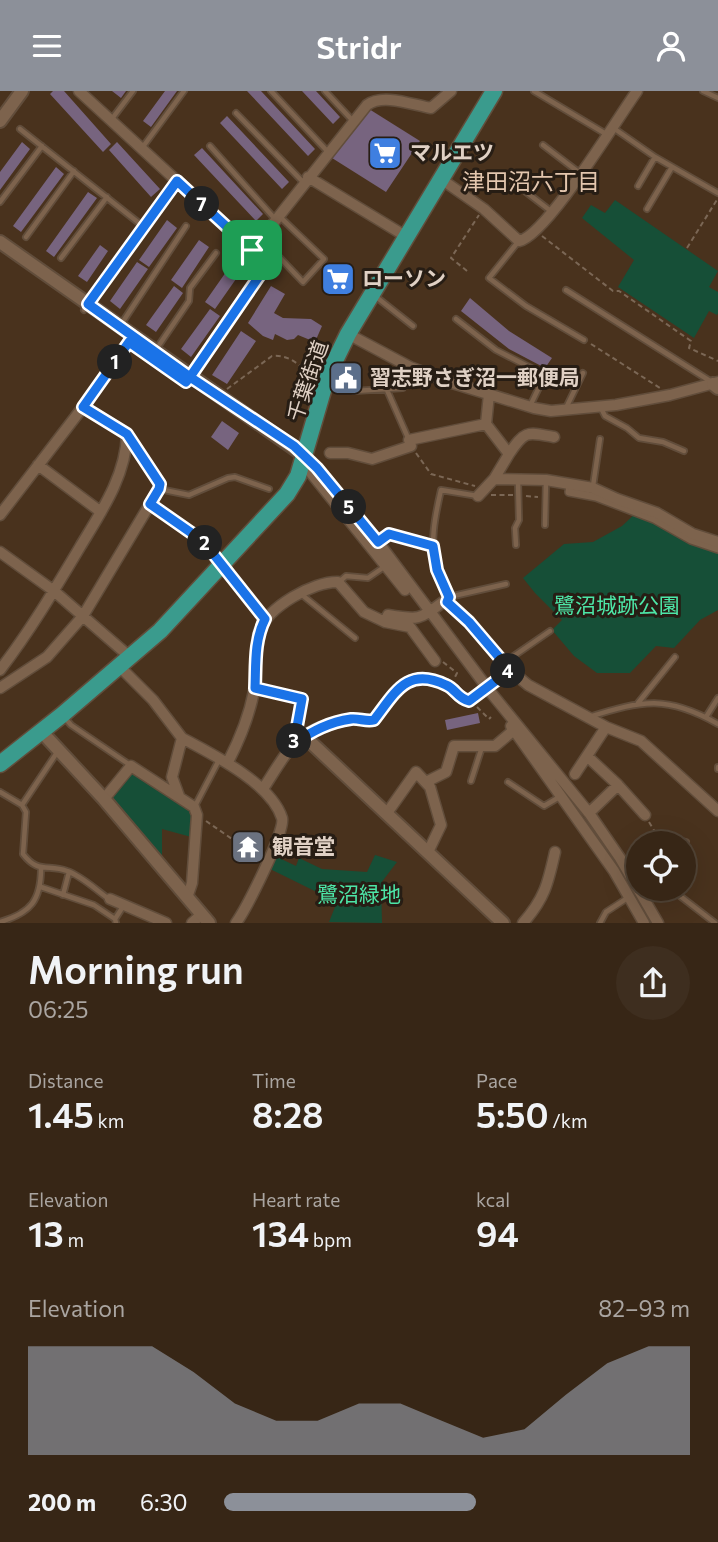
<!DOCTYPE html>
<meta charset="utf-8">
<style>
:root{--surface:#372616;--page:#3e2e1f;--text:#f1f3f6;--muted:#aaa5a1;--line:#514335;--accent:#8c9099}
body{margin:0;font-family:Commissioner,"Noto Sans JP",sans-serif;background:var(--page);color:var(--text);height:100vh;display:flex;flex-direction:column;font-size:26px;white-space:nowrap}
*{box-sizing:border-box;margin:0}
p{font-size:23px;color:var(--muted)}
.icon{flex:none;width:38px;height:38px;fill:none;stroke:currentColor;stroke-width:2;stroke-linecap:round;stroke-linejoin:round}
.map{position:relative;height:832px;overflow:hidden}
.details{display:flex;flex-direction:column;background:var(--surface);flex:1}
.details>*{flex:none}
.controls{position:absolute;left:626px;top:740px;display:grid;gap:14px}
.controls a{display:grid;place-items:center;width:70px;height:70px;border-radius:50%;background:var(--surface);box-shadow:0 7px 28px #0002,0 0 0 2px var(--line);font-size:35px}
.pin{position:absolute;display:grid;place-items:center;width:60px;height:60px;color:#fff;margin:-30px;border-radius:14px;box-shadow:0 4px 10px #0006}
.km{position:absolute;width:35px;height:35px;margin:-18px;border-radius:50%;background:#222;color:#fff;font-size:19px;line-height:35px;text-align:center}
.round{display:grid;place-items:center;flex:none;width:74px;height:74px;border-radius:37px;background:var(--page)}
.head{display:flex;align-items:center;justify-content:space-between;height:119px;padding:0 28px}
h1{font-size:38px;font-weight:600;line-height:52px}
.stats{display:grid;grid-template-columns:repeat(3,1fr);gap:10px;height:119px;padding:7px 28px}
.stats div{display:grid;align-content:center}
.stats b{font-size:35px;font-weight:600}
.stats small{font-size:19px;font-weight:400}
.stats p{font-size:19px}
.chart{height:196px;padding:14px 28px}
.chart p{display:flex;justify-content:space-between}
.chart svg{width:100%;height:126px;margin-top:7px;fill:var(--accent);opacity:.7}
ul{padding:0 28px;list-style:none;font-size:23px}
li{display:grid;grid-template-columns:112px 84px 1fr;align-items:center;height:52px}
li i{height:18px;border-radius:9px;background:var(--accent)}
header{display:flex;justify-content:space-between;align-items:center;height:91px;padding:0 28px;background:var(--accent);color:#fff;font-size:32px;font-weight:600}
.map>svg:first-child{display:block}
.green{fill:#164f37}
.building{fill:#77647f}
.lines{fill:none;stroke-linecap:round;stroke-linejoin:round}
.service-casing{stroke:#614d3b;stroke-width:8}
.pedestrian-casing{stroke:#614d3b;stroke-width:10}
.minor-casing{stroke:#614d3b;stroke-width:13}
.tertiary-casing{stroke:#614d3b;stroke-width:16}
.trunk-casing{stroke:#614d3b;stroke-width:19}
.path{stroke:#7b6755;stroke-width:2;stroke-dasharray:5 3.5;stroke-linecap:butt}
.service{stroke:#7d634d;stroke-width:4.5}
.pedestrian{stroke:#7d634d;stroke-width:7}
.minor{stroke:#7d634d;stroke-width:10}
.tertiary{stroke:#7d634d;stroke-width:12}
.trunk{stroke:#3a9b8d;stroke-width:16}
.minor-bridge-casing{stroke:#614d3b;stroke-width:13;stroke-linecap:butt}
.minor-bridge{stroke:#7d634d;stroke-width:10}
.route-casing{stroke:#fff;stroke-width:14}
.route{stroke:#1a73e8;stroke-width:9}
.labels{text-anchor:middle;stroke-width:6;stroke-linejoin:round;paint-order:stroke}
.poi-label{font-size:21px;font-weight:bold;fill:#e0d1c5;stroke:#271d14;text-anchor:start}
.street-label{font-size:21px;fill:#e0d1c5;stroke:#271d14}
.park-label{font-size:21px;fill:#4de6a7;stroke:#271d14}
.neighbourhood-label{font-size:23px;fill:#e3c6ae;stroke:#271d14}
</style>
<header><svg class="icon" aria-label="menu" viewBox="0 0 24 24"><path d="M4 6h16M4 12h16M4 18h16"/></svg>Stridr<svg class="icon" aria-label="person" viewBox="0 0 24 24"><circle cx="12" cy="8" r="4"/><path d="M4 21q1-7 8-7t8 7"/></svg></header>
<div class="map">
<svg width="718" height="832" viewBox="0 0 718 832">
<rect width="100%" height="100%" fill="#49321d"/>
<path class="green" d="M 615,109 L 718,180 L 709,196 L 718,201 L 718,222 L 717,224 L 709,220 L 694,247 L 618,196 L 634,169 L 582,127 L 591,114 L 605,122 Z
M 639,419 L 718,453 L 718,519 L 700,529 L 674,557 L 656,555 L 630,582 L 597,582 L 574,565 L 552,539 L 562,529 L 535,502 L 523,487 L 564,453 L 593,451 L 622,435 Z
M 131,675 L 194,716 L 195,747 L 162,738 L 162,779 L 104,708 Z
M 375,764 L 397,771 L 381,792 L 382,832 L 329,831 L 337,811 L 268,777 L 275,765 L 296,775 L 299,767 L 322,778 L 367,781 Z"/>
<path class="building" d="M 53,0 L 64,0 L 111,53 L 103,61 L 50,3 Z
M 112,0 L 126,0 L 121,7 Z
M 165,0 L 177,0 L 151,36 L 143,30 Z
M 247,0 L 261,0 L 315,58 L 308,65 Z
M 302,0 L 316,0 L 340,26 L 333,33 Z
M 369,18 L 420,50 L 386,101 L 332,67 Z
M 227,25 L 289,91 L 282,98 L 220,32 Z
M 22,51 L 30,58 L 0,99 L 0,81 Z
M 117,51 L 160,98 L 151,106 L 109,59 Z
M 202,57 L 263,123 L 256,130 L 194,64 Z
M 56,76 L 64,83 L 21,141 L 13,135 Z
M 88,101 L 97,107 L 54,166 L 46,160 Z
M 167,129 L 177,137 L 149,176 L 139,169 Z
M 199,149 L 209,156 L 182,197 L 171,189 Z
M 100,154 L 108,160 L 87,191 L 78,185 Z
M 137,171 L 148,178 L 120,218 L 110,210 Z
M 233,171 L 243,178 L 215,218 L 205,211 Z
M 340,174 L 351,184 L 336,201 L 325,191 Z
M 174,195 L 183,202 L 156,241 L 146,234 Z
M 271,195 L 285,203 L 274,222 L 283,227 L 311,228 L 322,235 L 315,251 L 298,244 L 294,248 L 287,249 L 275,243 L 273,249 L 263,245 L 248,232 Z
M 470,207 L 509,240 L 552,267 L 545,277 L 509,258 L 461,220 Z
M 210,218 L 220,225 L 191,266 L 181,258 Z
M 241,240 L 256,250 L 227,293 L 212,284 Z
M 342,282 L 350,286 L 348,293 L 339,289 Z
M 222,330 L 239,342 L 228,359 L 211,346 Z
M 478,622 L 480,632 L 447,639 L 445,629 Z
M 245,747 L 258,754 L 252,766 L 238,758 Z"/>
<g class="lines">
<g class="service-casing">
<path id="service" d="M 271,0 L 328,61
M 325,0 L 353,30
M 534,0 L 606,43
M 703,0 L 718,7
M 236,22 L 303,91
M 111,29 L 133,0
M 612,36 L 655,66 L 718,102
M 20,38 L 144,136
M 543,54 L 581,83
M 210,55 L 275,128
M 142,57 L 184,0
M 638,95 L 655,66
M 526,101 L 552,121
M 0,111 L 42,55
M 647,118 L 672,76
M 26,146 L 74,80
M 262,148 L 303,191 L 324,168 L 279,125
M 518,151 L 489,187 L 526,215 L 584,249
M 61,167 L 107,106
M 566,199 L 710,290
M 375,205 L 413,235
M 84,219 L 177,91
M 456,228 L 496,259 L 545,284 L 530,315
M 120,235 L 186,135
M 155,260 L 189,210 L 190,197 L 216,162
M 387,299 L 409,349
M 354,300 L 403,297 L 410,276
M 601,317 L 605,325 L 627,337 L 639,347 L 663,351 L 684,360
M 565,319 L 583,282
M 128,347 L 160,393 L 159,398 L 189,404 L 228,387 L 235,386 L 269,398
M 593,395 L 600,348
M 545,434 L 546,389
M 378,450 L 389,443 L 433,455
M 516,454 L 515,437 L 519,429 L 518,390
M 224,474 L 265,528
M 339,491 L 346,485 L 368,487 L 384,476
M 301,503 L 355,547
M 449,506 L 506,493
M 447,510 L 449,506 C 445,497 440,488 437,479 C 429,454 435,425 441,399 L 478,405
M 505,571 L 550,540
M 255,597 L 302,608 L 294,651
M 638,612 L 675,566
M 64,626 L 71,634 L 130,674
M 589,626 C 643,609 667,604 718,633
M 706,626 L 718,607
M 58,660 L 22,714 L 26,721 L 23,763 C 38,783 48,773 67,780 C 82,785 96,799 109,808
M 718,676 L 718,678
M 471,690 L 482,656
M 508,691 L 544,715 L 561,705
M 0,701 L 22,714
M 195,715 L 220,667
M 659,752 L 659,747 L 663,745 L 686,751
M 41,796 L 94,814 L 115,828 L 116,832
M 671,798 L 715,832
M 63,804 L 69,781
M 115,828 L 124,814
M 0,831 C 31,822 41,809 41,777
M 600,832 L 606,821 L 629,806"/>
</g>
<g class="pedestrian-casing">
<path id="pedestrian" d="M 570,394 L 569,401 L 596,406 L 654,428 L 691,449 L 718,458"/>
</g>
<g class="minor-casing">
<path id="minor" d="M 79,0 L 252,159
M 308,86 L 407,146
M 441,88 L 484,118 L 519,150 C 546,145 617,28 637,0
M 348,243 L 410,276 L 449,291 L 534,317 L 551,320 L 616,314 L 670,304 L 718,291
M 186,291 L 260,184 L 245,168 L 367,14 C 383,2 413,14 431,17 L 451,0
M 330,362 L 348,362 L 372,368 L 411,355 L 409,349 L 486,333
M 509,363 C 525,339 527,341 554,346
M 305,365 L 378,451 L 492,603 L 589,722 L 620,767 L 658,832
M 303,372 L 405,499
M 38,374 L 101,421
M 494,388 L 546,389 L 593,397 L 617,408 L 657,422 L 693,443 L 718,451
M 478,405 L 494,388 L 509,363 L 486,333 L 489,303
M 0,424 L 83,316 L 133,245
M 0,461 L 54,500 L 130,566
M 385,531 L 388,524 C 419,529 419,529 443,511 L 447,511 L 469,532 L 510,579 L 528,594 L 606,636 L 641,650 L 718,720
M 119,575 L 153,609 L 182,647 L 172,686 L 179,705
M 0,579 C 30,540 55,498 80,456 C 101,421 126,385 127,343 L 83,316
M 0,597 L 47,566 L 83,525 L 159,398
M 511,635 L 614,780 L 644,832
M 182,647 C 212,663 271,692 282,727 C 286,740 246,818 236,832
M 588,666 L 618,694 L 645,724
M 228,671 C 240,648 249,626 254,600 C 258,581 253,560 259,541 C 267,516 314,490 338,491 L 364,521 L 385,531 L 410,536 L 435,570
M 575,683 L 606,636
M 426,691 L 446,681 L 454,655 L 495,655 L 514,639
M 263,698 C 289,658 296,638 347,629 C 357,627 365,631 374,629 C 395,602 406,575 446,594 C 453,597 456,604 463,608 L 473,607
M 104,708 L 131,675 L 194,716 L 197,724 L 192,792 L 187,807
M 387,722 L 416,681 L 430,696 L 441,734 L 428,761
M 589,722 L 618,694
M 110,808 L 166,832
M 192,832 L 202,823
M 523,832 C 545,807 548,792 555,761"/>
</g>
<g class="tertiary-casing">
<path id="tertiary" d="M 0,30 L 22,0
M 0,151 L 305,365
M 713,293 L 718,297
M 41,640 L 104,708 L 209,832
M 304,645 L 503,832"/>
</g>
<g class="trunk-casing">
<path id="trunk" d="M 0,673 L 62,624 L 160,540 L 287,403 L 298,385 L 327,286 L 348,243 L 494,0"/>
</g>
<path class="path" d="M 542,145 L 613,200 L 619,200 L 691,250 L 689,257 L 718,270
M 687,157 L 718,107
M 467,180 L 451,167 L 479,124
M 591,253 L 660,297
M 227,298 L 272,265 C 291,263 302,277 315,288
M 416,362 L 431,383 L 475,395
M 491,404 L 513,404
M 526,405 L 538,406
M 157,418 L 203,450 L 214,462
M 443,571 L 457,582 L 454,588
M 477,616 L 489,628 L 491,626
M 206,730 L 235,750
M 649,731 L 655,741"/>
<use href="#service" class="service"/>
<use href="#pedestrian" class="pedestrian"/>
<use href="#minor" class="minor"/>
<use href="#tertiary" class="tertiary"/>
<use href="#trunk" class="trunk"/>
<g class="minor-bridge-casing">
<path id="minor-bridge" d="M 473,607 L 500,587"/>
</g>
<use href="#minor-bridge" class="minor-bridge"/>
</g>
<g class="lines">
<g class="route-casing">
<path id="route" d="M 252,159 L 245,168 L 260,184 L 190,286 L 186,291 L 129,251 L 83,316 L 127,343 L 160,393 L 159,398 L 150,413 L 203,450 L 265,528 C 254,550 256,574 255,597 L 302,608 L 294,652 C 313,640 329,631 351,628 C 359,627 366,631 374,629 C 395,602 407,575 446,594 C 456,598 457,607 469,610 L 510,579 L 469,531 L 447,511 L 449,506 L 437,479 L 433,455 L 389,443 L 378,451 L 317,377 L 294,355 L 190,286 L 88,213 L 177,90 L 252,159"/>
</g>
<use href="#route" class="route"/>
</g>
<defs>
<g id="supermarket-square" transform="scale(1.75)"><rect x="-9" y="-9" width="18" height="18" rx="4" fill="#3f7fe0" stroke="#271d14"/><path d="M-6-5.5h2.5l.6 2H6L4.5 2H-2.5L-4.4-4H-6ZM-1.5 3.2a1.3 1.3 0 1 0 .1 0ZM3 3.2a1.3 1.3 0 1 0 .1 0Z" fill="#fff"/></g>
<g id="civic-square" transform="scale(1.75)"><rect x="-9" y="-9" width="18" height="18" rx="4" fill="#5c6f8a" stroke="#271d14"/><path d="M-.6-6.5H3V-4.5H.6V-3L4-1V1h2V6H-6V1h2V-1L-.6-3ZM-1.2 2.5V6h2.4V2.5Z" fill="#fff"/></g>
<g id="temple-square" transform="scale(1.75)"><rect x="-9" y="-9" width="18" height="18" rx="4" fill="#6b7280" stroke="#271d14"/><path d="M0-6L5-2H3V0L6.5 2.5H4V6H1.5V3h-3V6H-4V2.5H-6.5L-3 0V-2H-5Z" fill="#fff"/></g>
</defs>
<g fill-rule="evenodd">
<use href="#supermarket-square" x="385" y="62"/>
<use href="#supermarket-square" x="338" y="188"/>
<use href="#civic-square" x="346" y="287"/>
<use href="#temple-square" x="248" y="756"/>
</g>
<g class="labels">
<g class="poi-label">
<text x="410" y="69">マルエツ</text>
<text x="362" y="195">ローソン</text>
<text x="370" y="294">習志野さぎ沼一郵便局</text>
<text x="272" y="763">観音堂</text>
</g>
<g class="street-label">
<text transform="translate(308 290) rotate(-71)" y="7">千葉街道</text>
</g>
<g class="park-label">
<text x="617" y="522">鷺沼城跡公園</text>
<text x="359" y="811">鷺沼緑地</text>
</g>
<g class="neighbourhood-label">
<text x="531" y="99">津田沼六丁目</text>
</g>
</g>
</svg>
<div class="controls">
<a><svg class="icon" aria-label="locate" viewBox="0 0 24 24"><circle cx="12" cy="12" r="6"/><path d="M12 2v4M12 18v4M2 12h4M18 12h4"/></svg></a>
</div>
<div class="pin" style="left:252px;top:159px;background:#1e9e55"><svg class="icon" aria-label="arrive" viewBox="0 0 24 24"><path d="M6 21V4h12l-3 4 3 4H6"/></svg></div>
<b class="km" style="left:115px;top:271px">1</b>
<b class="km" style="left:205px;top:452px">2</b>
<b class="km" style="left:294px;top:650px">3</b>
<b class="km" style="left:508px;top:580px">4</b>
<b class="km" style="left:349px;top:416px">5</b>
<b class="km" style="left:202px;top:113px">7</b>
</div>
<section class="details">
<div class="head"><div><h1>Morning run</h1><p>06:25</p></div><a class="round"><svg class="icon" aria-label="share" viewBox="0 0 24 24"><path d="M12 15V3M7 8l5-5 5 5M5 13v7h14v-7"/></svg></a></div>
<div class="stats">
<div><p>Distance</p><b>1.45<small> km</small></b></div>
<div><p>Time</p><b>8:28</b></div>
<div><p>Pace</p><b>5:50<small> /km</small></b></div>
</div>
<div class="stats">
<div><p>Elevation</p><b>13<small> m</small></b></div>
<div><p>Heart rate</p><b>134<small> bpm</small></b></div>
<div><p>kcal</p><b>94</b></div>
</div>
<div class="chart"><p><span>Elevation</span>82–93 m</p>
<svg viewBox="0 0 160 44" preserveAspectRatio="none"><path d="M0 44V6L10 6L20 6L30 6L40 15L50 26L60 32L70 32L80 26L90 26L100 32L110 38L120 35L130 23L140 12L150 6L160 6V44z"/></svg>
</div>
<ul>
<li><b>200 m</b>6:30<i style="width:54%"></i></li>
</ul>
</section>
